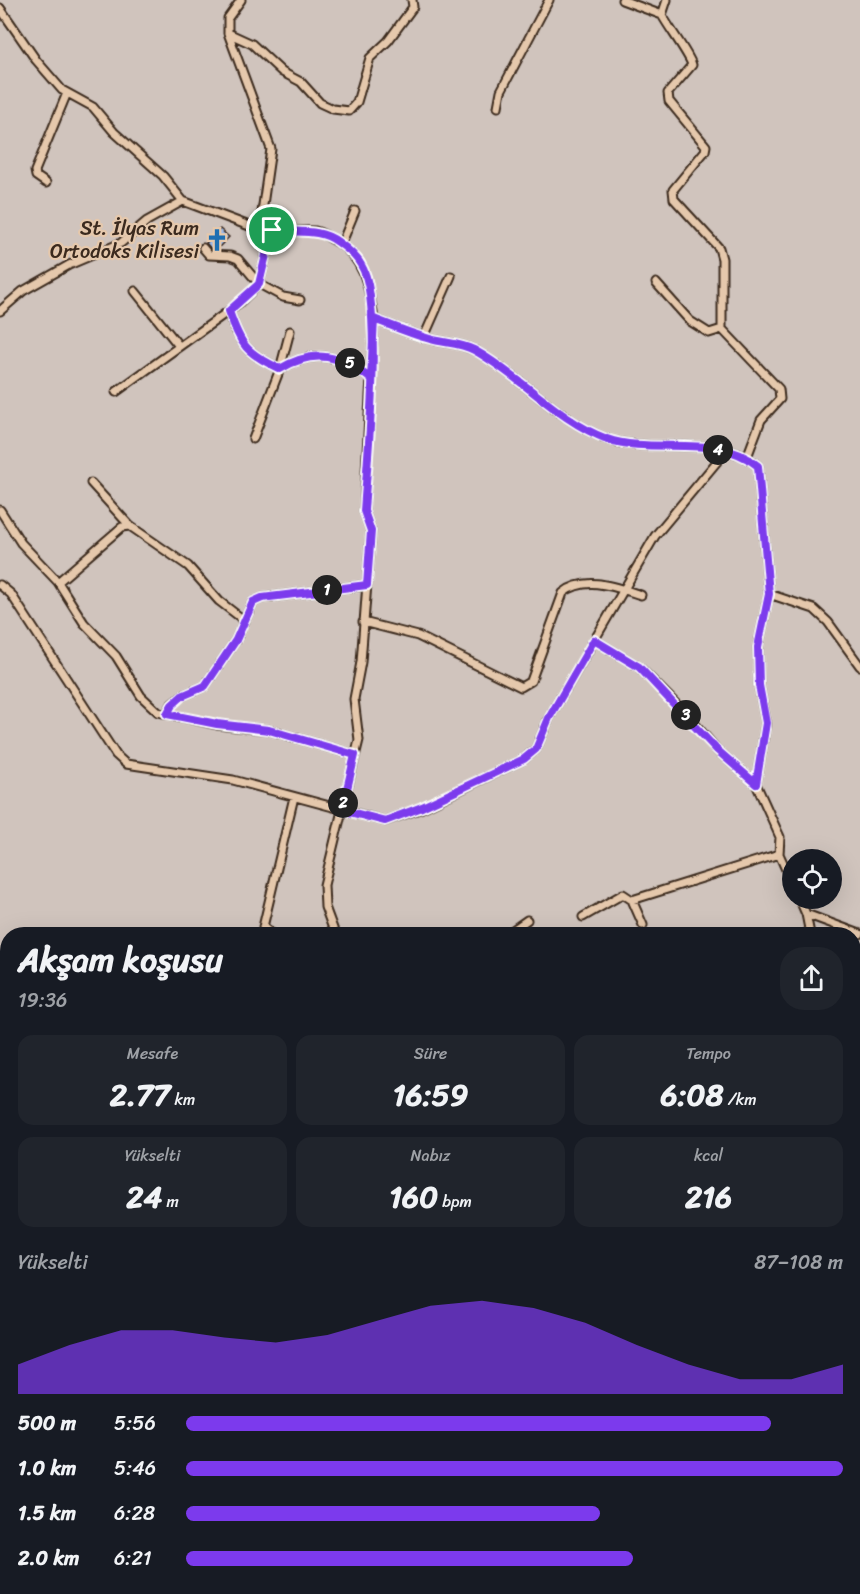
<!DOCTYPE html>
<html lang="tr">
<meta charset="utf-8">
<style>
:root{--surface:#171b24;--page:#20242c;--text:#f1f3f6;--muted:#9ea1a6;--accent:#7c3aed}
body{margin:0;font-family:Sriracha,sans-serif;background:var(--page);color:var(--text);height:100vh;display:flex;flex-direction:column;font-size:22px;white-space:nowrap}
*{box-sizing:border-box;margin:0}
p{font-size:20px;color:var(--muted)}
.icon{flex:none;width:33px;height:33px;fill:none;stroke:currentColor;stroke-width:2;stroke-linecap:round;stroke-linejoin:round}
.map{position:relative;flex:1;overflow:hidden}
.panel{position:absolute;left:0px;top:927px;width:861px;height:668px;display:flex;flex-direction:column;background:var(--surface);border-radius:24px 24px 0 0;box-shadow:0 6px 24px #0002}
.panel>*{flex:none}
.tools{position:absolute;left:782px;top:849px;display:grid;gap:12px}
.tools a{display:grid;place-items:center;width:60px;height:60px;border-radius:50%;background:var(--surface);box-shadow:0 6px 24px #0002;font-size:30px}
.pin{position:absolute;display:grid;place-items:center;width:51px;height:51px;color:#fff;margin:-26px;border:3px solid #fff;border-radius:50%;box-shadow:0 2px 6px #0007}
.km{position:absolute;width:30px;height:30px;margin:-15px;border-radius:50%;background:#222;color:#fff;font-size:16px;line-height:30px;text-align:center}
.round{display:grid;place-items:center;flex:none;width:63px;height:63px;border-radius:24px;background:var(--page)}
.head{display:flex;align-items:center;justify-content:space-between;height:102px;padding:0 18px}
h1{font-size:33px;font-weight:700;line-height:45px}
.metrics{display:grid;grid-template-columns:repeat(3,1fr);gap:9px;height:102px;padding:6px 18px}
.metrics div{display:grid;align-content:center;border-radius:15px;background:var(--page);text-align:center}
.metrics b{font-size:30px;font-weight:700}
.metrics small{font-size:16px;font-weight:400}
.metrics p{font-size:16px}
.chart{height:168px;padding:12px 18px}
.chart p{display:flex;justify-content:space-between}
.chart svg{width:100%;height:108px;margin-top:6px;fill:var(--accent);opacity:.7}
ul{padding:0 18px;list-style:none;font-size:20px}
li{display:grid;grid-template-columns:96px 72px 1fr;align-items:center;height:45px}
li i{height:15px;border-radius:8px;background:var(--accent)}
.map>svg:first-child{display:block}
.building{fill:#a0bae6;stroke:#3b2a1e;stroke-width:1.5}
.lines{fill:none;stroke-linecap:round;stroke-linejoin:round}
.minor-casing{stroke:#3b2a1e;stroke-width:11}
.minor{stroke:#e5c8ac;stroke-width:7}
.route-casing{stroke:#fff;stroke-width:12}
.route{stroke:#7c3aed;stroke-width:8}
.labels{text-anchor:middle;stroke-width:4.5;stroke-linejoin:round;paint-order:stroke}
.poi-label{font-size:20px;fill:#3b2a1e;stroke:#e5c8ac;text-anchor:end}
</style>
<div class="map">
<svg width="860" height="1594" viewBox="0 0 860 1594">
<rect width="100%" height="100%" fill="#d0c4bd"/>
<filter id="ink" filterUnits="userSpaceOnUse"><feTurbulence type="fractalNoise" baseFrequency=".0167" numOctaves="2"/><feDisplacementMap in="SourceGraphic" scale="12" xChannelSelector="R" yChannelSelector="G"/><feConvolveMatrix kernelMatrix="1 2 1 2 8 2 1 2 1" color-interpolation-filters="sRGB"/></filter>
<g filter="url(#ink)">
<path class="building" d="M 220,229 L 229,237 L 216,250 L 212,250 L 206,243 Z"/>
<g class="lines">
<g class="minor-casing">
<path id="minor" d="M 241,0 L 228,18 L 228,33 L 271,149 L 262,212 L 272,230 C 287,233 300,230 315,231 C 321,232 327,236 332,239 C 364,255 369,286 374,319 L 364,511 L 371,531 L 361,662 L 354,699 L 359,740 L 324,885 L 325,907 L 335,934
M 622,0 L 662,15 C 669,28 690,56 692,65 L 668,93 L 669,101 L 706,146 L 705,151 L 673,190 L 674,199 L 719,248 L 722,259 L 722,329 L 779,389 L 780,399 L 761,420 L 747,457
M 0,8 L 36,60 L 62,90 L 93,107 L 114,132 L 163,176 L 183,201 L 252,227 L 272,230 L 259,284 L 237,305 L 116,392
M 662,15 L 667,0
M 228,33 L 252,44 L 282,72 L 301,82 L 320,103 L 333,109 L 349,111 L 357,102 L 370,58 L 388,41 L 413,7 L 412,0
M 498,107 L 501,91 L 549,0
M 46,183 L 36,176 L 35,171 L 67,93
M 341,245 L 355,211
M 203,248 L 209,255 L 230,256 L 238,259 L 259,284 L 283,297 L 300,300
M 656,283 L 690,321 L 709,333 L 722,329
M 135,291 L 179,346
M 0,311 L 23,291 L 69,265 L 121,243 L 147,221 L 183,201
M 229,311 C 241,346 246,353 280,369 C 315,348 340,355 371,379
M 374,319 C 392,326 411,334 430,339 C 444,343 461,343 474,350 C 521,376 557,420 607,439 C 653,455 719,432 758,466 L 769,594 L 758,647 L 759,685 L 766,723 L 756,784 L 780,837 L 779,854 L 792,883
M 424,337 L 451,276
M 253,439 L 280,369 L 290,331
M 91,483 L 130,526
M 0,510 L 21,543 L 58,582 L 84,623 L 116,656 L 141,696 L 158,712 L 217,725 L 269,730 L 355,755
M 58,582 L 122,527 L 130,526 L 188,566 L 219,601 L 245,621
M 0,585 L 11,594 L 116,755 L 126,764 L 233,780 L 385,821 L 422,808 L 524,759 L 536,749 L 549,718 L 655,536 L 725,452
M 769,594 L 814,609 L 828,622 L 860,666
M 363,622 L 418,636 L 521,687 L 531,681 L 563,593 C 586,575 615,587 641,595
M 594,640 L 639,667 L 690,718 L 717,750 L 756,784
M 167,714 L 172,704 L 182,696 L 205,686 L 236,640 L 253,602 L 262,598 L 367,585
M 799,898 L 806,914 L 810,934
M 632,900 L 643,925
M 806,914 L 860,934
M 583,917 L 623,894 L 632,900 L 779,854
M 272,934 L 263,927 L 294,797
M 507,934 L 527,920
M 854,1183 L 860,1192
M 0,1446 L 8,1448
M 84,1587 L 91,1594
M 182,1587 L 189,1594
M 729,1587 L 730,1594
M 25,1594 L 32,1587
M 272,1594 L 274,1587
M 457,1594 L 460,1587"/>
</g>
<use href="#minor" class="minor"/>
</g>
</g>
<g class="lines" filter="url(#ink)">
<g class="route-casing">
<path id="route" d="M 272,230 C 296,234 318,227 338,242 C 345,247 357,257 361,265 C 384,300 367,462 364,511 L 371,531 L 367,585 L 262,598 L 253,602 L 236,640 L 205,686 L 182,696 L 172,705 L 167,714 L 217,724 L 269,730 L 355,755 L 342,810 L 385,821 L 422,807 L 524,759 L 536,749 L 549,718 L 594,640 L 639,667 L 717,750 L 756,784 L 766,723 L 759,685 L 758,647 L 769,594 L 758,466 C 719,432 652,455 607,439 C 557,420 521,376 474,350 C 461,343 444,343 430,339 C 411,334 392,326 374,319 L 371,379 C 340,355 315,348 280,369 C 246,353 241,346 229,311 L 259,284 L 272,230"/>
</g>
<use href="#route" class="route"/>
</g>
<defs>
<g id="church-bare" transform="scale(1.8)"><path d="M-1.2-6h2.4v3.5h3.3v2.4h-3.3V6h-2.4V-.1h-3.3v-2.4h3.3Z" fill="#1f6fb2" stroke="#e5c8ac" stroke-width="2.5" paint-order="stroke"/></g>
</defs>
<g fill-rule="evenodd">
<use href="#church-bare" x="217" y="240"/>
</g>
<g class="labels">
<g class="poi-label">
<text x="199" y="235">St. İlyas Rum<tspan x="199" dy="23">Ortodoks Kilisesi</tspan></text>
</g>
</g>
</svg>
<div class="tools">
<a><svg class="icon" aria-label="locate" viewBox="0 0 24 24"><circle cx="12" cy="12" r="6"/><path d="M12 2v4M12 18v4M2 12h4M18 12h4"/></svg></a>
</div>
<div class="pin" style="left:272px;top:230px;background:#1e9e55"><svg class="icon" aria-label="arrive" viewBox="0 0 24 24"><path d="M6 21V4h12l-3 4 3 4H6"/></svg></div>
<b class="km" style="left:327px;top:590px">1</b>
<b class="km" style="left:343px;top:803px">2</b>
<b class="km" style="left:686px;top:715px">3</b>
<b class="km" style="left:718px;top:450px">4</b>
<b class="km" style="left:350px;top:363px">5</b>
<section class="panel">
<div class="head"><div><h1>Akşam koşusu</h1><p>19:36</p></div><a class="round"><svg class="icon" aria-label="share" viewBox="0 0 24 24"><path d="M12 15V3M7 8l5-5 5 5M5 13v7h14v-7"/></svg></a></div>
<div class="metrics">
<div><p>Mesafe</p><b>2.77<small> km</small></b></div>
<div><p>Süre</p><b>16:59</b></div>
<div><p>Tempo</p><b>6:08<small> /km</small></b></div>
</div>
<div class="metrics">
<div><p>Yükselti</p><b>24<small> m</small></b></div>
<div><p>Nabız</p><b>160<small> bpm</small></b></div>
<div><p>kcal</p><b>216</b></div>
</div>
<div class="chart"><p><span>Yükselti</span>87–108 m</p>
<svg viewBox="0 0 160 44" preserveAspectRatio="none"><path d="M0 44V32L10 24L20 18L30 18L40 21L50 23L60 20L70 14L80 8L90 6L100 9L110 15L120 24L130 32L140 38L150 38L160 32V44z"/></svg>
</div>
<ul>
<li><b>500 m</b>5:56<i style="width:89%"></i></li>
<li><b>1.0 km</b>5:46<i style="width:100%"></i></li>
<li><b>1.5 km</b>6:28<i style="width:63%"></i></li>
<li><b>2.0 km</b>6:21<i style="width:68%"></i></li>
</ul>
</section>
</div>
